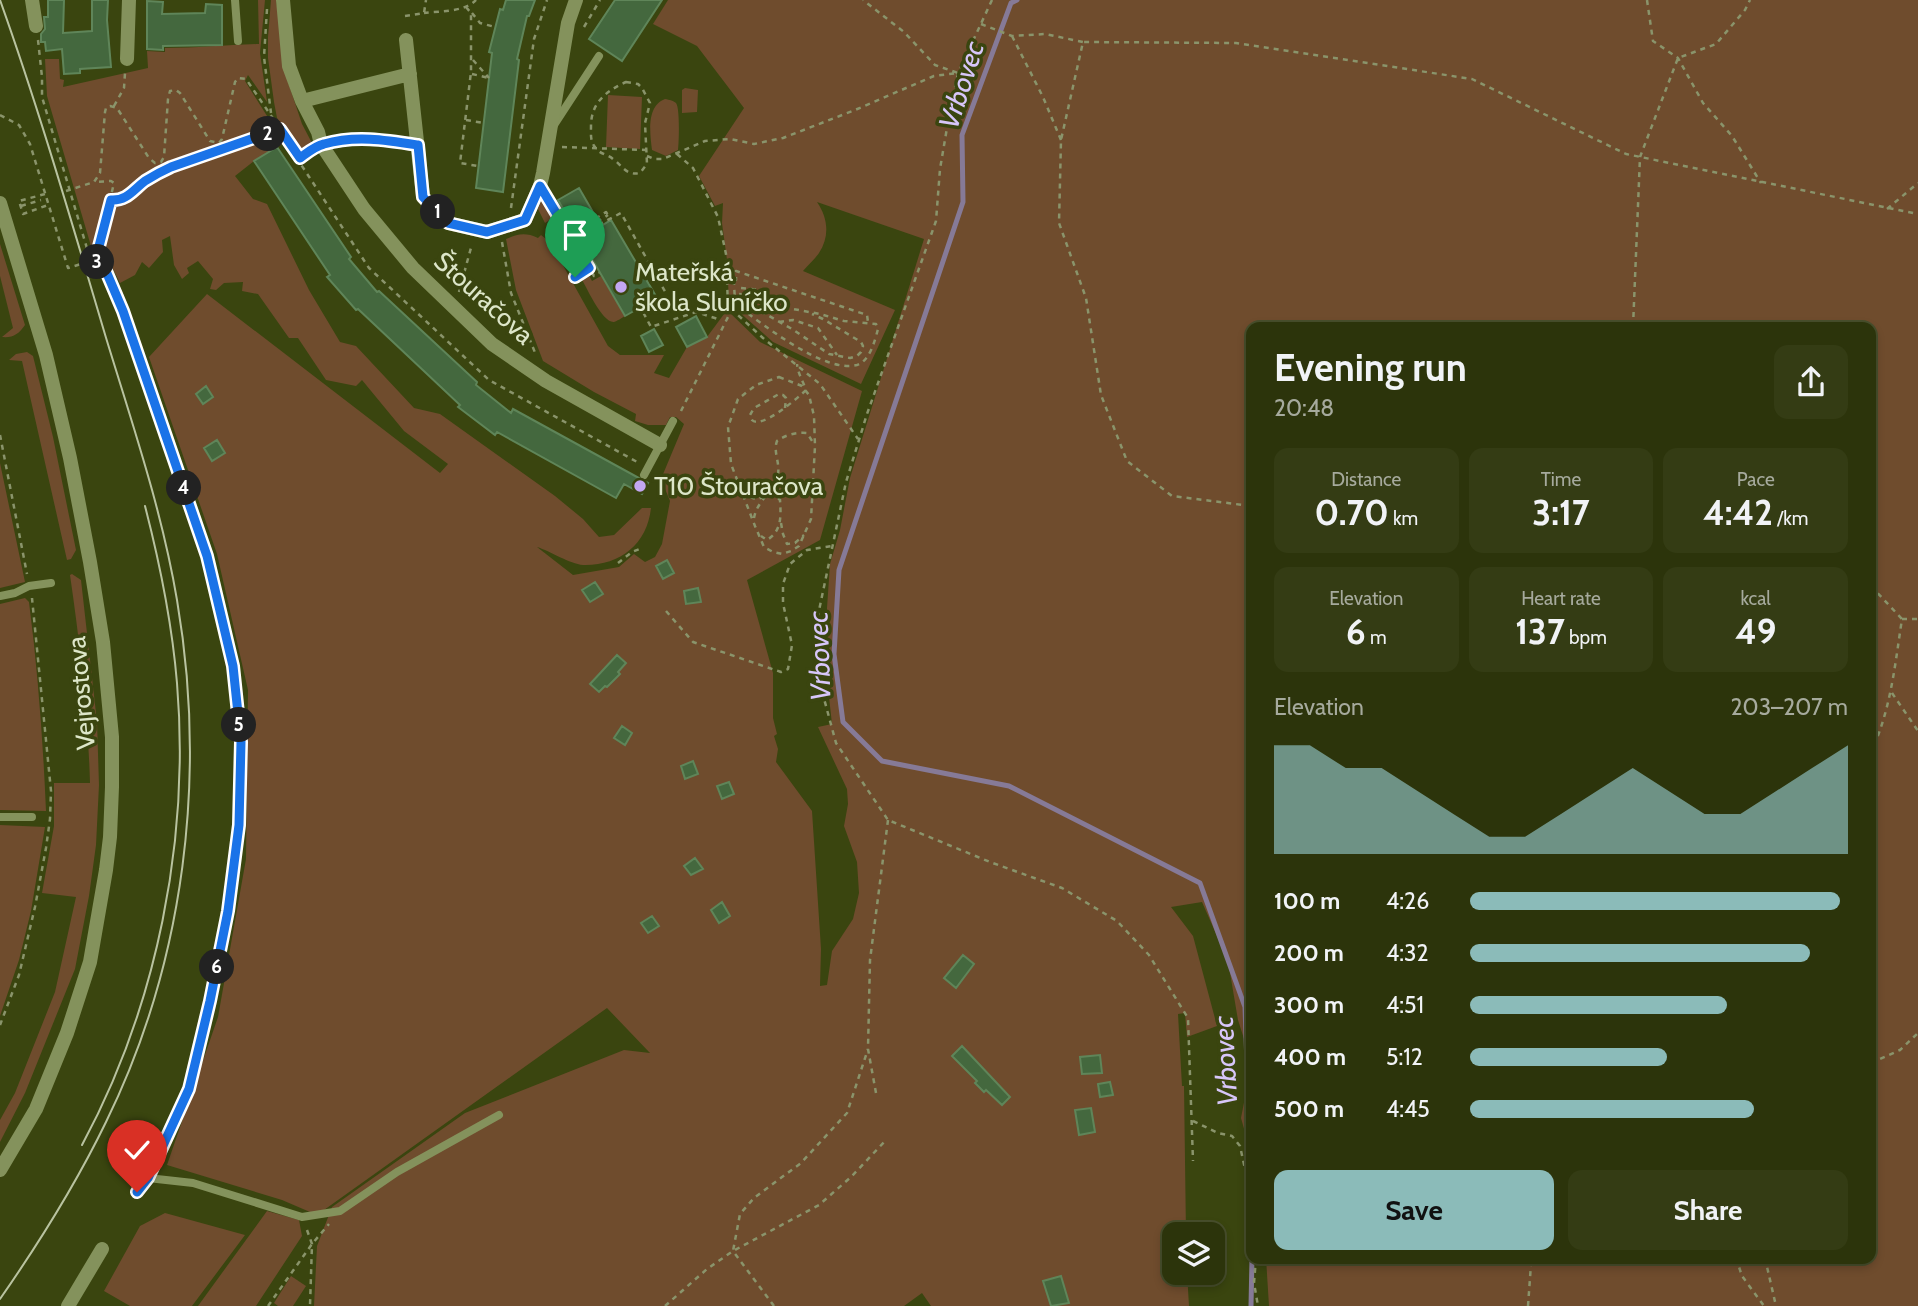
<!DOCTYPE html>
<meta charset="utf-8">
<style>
:root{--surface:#2c340b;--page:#343c14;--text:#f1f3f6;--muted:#a6aa9d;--line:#484f2c;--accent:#8bbbb9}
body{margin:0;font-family:Cabin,sans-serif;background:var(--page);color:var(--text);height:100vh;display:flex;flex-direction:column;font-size:26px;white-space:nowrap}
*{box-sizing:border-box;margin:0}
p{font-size:23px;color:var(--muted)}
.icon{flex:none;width:38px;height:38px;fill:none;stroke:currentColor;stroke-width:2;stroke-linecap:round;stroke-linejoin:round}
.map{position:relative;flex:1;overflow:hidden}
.sheet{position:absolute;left:1246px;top:322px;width:630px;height:942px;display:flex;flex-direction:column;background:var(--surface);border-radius:14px;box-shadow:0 4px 10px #0003,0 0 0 2px var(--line)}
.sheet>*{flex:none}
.tools{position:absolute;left:1162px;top:1222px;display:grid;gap:14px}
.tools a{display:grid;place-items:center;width:63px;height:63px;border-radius:14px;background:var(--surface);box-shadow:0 4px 10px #0003,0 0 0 2px var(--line);font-size:35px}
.pin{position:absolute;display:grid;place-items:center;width:60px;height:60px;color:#fff;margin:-72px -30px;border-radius:50% 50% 50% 0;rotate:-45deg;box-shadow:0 0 7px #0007}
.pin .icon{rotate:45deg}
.km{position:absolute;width:35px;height:35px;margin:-18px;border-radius:50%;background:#222;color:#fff;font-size:19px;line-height:35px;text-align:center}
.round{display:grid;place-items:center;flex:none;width:74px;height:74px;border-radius:14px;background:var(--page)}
.summary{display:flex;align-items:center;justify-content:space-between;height:119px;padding:0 28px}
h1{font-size:38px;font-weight:800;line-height:52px}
.figures{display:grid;grid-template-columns:repeat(3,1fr);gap:10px;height:119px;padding:7px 28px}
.figures div{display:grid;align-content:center;border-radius:14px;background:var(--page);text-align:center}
.figures b{font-size:35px;font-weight:800}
.figures small{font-size:19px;font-weight:400}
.figures p{font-size:19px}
.chart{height:196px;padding:14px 28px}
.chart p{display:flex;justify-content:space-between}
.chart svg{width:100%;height:126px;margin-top:7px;fill:var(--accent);opacity:.7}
.button{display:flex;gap:14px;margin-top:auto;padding:14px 28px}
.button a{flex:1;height:80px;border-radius:14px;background:var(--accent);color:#111;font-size:28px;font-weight:800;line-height:80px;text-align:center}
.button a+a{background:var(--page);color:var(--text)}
ul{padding:0 28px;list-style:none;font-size:23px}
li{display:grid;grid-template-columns:112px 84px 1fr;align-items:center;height:52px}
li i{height:18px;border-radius:9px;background:var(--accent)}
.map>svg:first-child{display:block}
.green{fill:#6f4c2d}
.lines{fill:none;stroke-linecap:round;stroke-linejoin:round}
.stream{stroke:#867a97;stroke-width:5}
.building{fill:#44683e;stroke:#5f8559;stroke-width:2}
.path{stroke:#8a946b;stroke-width:2.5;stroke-dasharray:5 5;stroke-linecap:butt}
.service{stroke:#84925c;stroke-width:8}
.minor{stroke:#84925c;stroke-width:14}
.tertiary{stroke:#84925c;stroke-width:14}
.tram{stroke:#b9c3a0;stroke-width:2}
.route-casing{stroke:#fff;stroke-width:14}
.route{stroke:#1a73e8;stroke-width:9}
.poi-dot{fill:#c3a7f2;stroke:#3a450f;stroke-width:2.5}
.labels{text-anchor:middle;stroke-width:7;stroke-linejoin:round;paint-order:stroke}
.poi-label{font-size:26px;fill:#dde6c9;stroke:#3a450f;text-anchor:start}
.street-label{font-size:26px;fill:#dde6c9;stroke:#3a450f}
.water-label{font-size:28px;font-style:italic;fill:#d7c6f9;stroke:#3a450f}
</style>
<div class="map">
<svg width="1918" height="1306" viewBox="0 0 1918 1306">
<rect width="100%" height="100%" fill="#3a450f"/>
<path class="green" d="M 258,0 L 265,0 L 260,53 L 267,102 L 248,75 L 245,81 L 284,143 L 254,161 L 235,176 L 253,199 L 267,204 L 309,290 L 340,342 L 356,346 L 414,408 L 440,414 L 555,496 L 583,519 L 599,537 L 614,535 L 642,508 L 651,508 C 647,545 619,566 583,565 C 570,564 550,551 537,547 L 573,575 L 619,567 L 634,554 L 645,562 L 655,557 L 662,544 L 670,501 L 661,479 L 684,424 L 676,417 L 670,417 L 666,425 L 648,425 L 635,421 L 636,414 L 594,392 L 543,361 L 516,290 L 506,239 C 518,234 525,232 538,238 L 541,235 L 550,242 L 608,346 L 620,355 L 664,355 L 654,373 L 669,378 L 687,347 L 707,337 L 727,310 L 760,342 L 862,391 L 820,540 L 747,580 L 773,673 L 773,718 L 777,734 L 774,736 L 778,749 L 776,762 L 812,811 L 821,949 L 820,986 L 827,985 L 832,951 L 853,919 L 859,893 L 857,862 L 844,826 L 848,804 L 847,789 L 818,727 L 832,724 L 824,652 L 830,564 L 840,530 L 850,478 L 924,239 L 817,202 C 828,218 830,236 819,253 C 815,259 808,265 803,271 L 895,310 L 861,384 L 773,342 L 729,303 L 727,260 L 722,223 L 723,203 L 715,206 L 699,176 L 744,108 L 697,46 L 653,24 L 668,0 L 1918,0 L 1918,1306 L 1269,1306 L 1266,1258 L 1871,1258 L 1871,327 L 1251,327 L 1251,1061 L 1238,1020 L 1228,961 L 1202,902 L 1171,907 L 1193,936 L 1217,1026 L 1187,1037 L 1185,1013 L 1178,1014 L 1182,1086 L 1184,1086 L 1186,1234 L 1174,1234 L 1174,1272 L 1187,1272 L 1189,1306 L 931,1306 L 922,1293 L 904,1306 L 314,1306 L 317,1246 L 332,1207 L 465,1113 L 624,1050 L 650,1053 L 607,1008 L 317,1215 L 282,1200 L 167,1165 L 218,1017 L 246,859 L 248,690 L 217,554 L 149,357 L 207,294 L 440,473 L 448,464 L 404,431 L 362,380 L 356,386 L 326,380 L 298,338 L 289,338 L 258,294 L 242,291 L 243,282 L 224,283 L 216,290 L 210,289 L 213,279 L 198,261 L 187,268 L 189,273 L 182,279 L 174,265 L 170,236 L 162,240 L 163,252 L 149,268 L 142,262 L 135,275 L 120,283 C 113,269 108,256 93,253 L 47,96 L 45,59 L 59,59 L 60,79 L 64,80 L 63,87 L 148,68 L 147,51 L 165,52 L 165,48 C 197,48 227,45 259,44 Z
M 271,0 L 276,0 L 288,82 L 302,124 L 313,145 L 305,150 L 298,150 L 277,118 L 274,102 L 268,58 L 268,37 Z
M 685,88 L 698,90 L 697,112 L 682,113 L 682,90 Z
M 608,95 L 642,97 L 640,149 L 606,147 Z
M 665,99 C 670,100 672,100 676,103 C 680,108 679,142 678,150 L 666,156 L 652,150 C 650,134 646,106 665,99 Z
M 543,195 L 554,214 L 554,217 L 545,223 L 538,209 Z
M 564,233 L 585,268 L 578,273 L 557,238 Z
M 0,244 L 25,325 C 19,334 13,338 2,337 L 13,328 L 0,276 Z
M 587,272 L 592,281 L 601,276 L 625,316 C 624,317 615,322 614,322 C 602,323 586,286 580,276 Z
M 27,352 L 33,356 L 53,437 L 76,550 L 71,559 L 67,560 L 22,361 L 9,360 L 16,354 Z
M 0,463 L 25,582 L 0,588 Z
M 72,574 L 81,580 L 97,722 L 99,785 L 96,845 L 89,896 L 75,969 L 25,1093 L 0,1142 L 0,1120 L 15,1093 L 55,992 L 76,897 L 42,893 L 54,826 L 54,783 L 90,783 C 88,713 80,644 70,575 Z
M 25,598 L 29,602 C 38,672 43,741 46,811 L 0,810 L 0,604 Z
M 0,825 L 45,827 L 31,911 L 19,960 L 0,1016 Z
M 1251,1066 L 1251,1154 L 1241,1118 Z
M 267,1211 L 299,1220 L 302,1236 L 256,1306 L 198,1306 Z
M 165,1213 L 245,1235 L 192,1306 L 130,1306 L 104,1291 L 140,1226 Z
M 291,1276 L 306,1286 L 293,1306 L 278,1306 L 274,1303 Z"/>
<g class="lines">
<path class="stream" d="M 1017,0 L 1011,3 L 962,135 L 963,202 L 839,570 L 834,654 L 843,722 L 882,761 L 1009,786 L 1200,883 L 1245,1007 L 1251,1182
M 1251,1306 L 1252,1258"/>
</g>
<path class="building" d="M 48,0 L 64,0 L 63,33 L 92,31 L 92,0 L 108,0 L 107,20 L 111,67 L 80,69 L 80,73 L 64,74 L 62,49 L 46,51 L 45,42 L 41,42 L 41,34 L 45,29 L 44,17 L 48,17 Z
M 506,0 L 535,0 L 529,16 L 527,16 L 517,59 L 519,60 L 503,192 L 476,188 L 492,53 L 489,52 L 500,9 L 503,10 Z
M 615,0 L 662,0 L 622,61 L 589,39 Z
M 147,1 L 163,2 L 162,14 L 205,13 L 206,4 L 222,5 L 222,45 L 163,46 L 163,50 L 147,49 Z
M 277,147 L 351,257 L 349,259 L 377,292 L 379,291 L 477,382 L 476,385 L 511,413 L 513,409 L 648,483 L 642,494 L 624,484 L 616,498 L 497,432 L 495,435 L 458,407 L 460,405 L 358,309 L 356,310 L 327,277 L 330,275 L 254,161 Z
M 579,188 L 601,226 L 611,220 L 657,298 L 625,316 L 558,200 Z
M 696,316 L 707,337 L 687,347 L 676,327 Z
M 654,329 L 663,345 L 649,352 L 641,336 Z
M 206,386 L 213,397 L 203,404 L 196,394 Z
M 217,440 L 225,453 L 212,461 L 204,448 Z
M 667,560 L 674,573 L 663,579 L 656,566 Z
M 595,582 L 603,594 L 590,602 L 582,590 Z
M 698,588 L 701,602 L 686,604 L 684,591 Z
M 617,655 L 626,663 L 618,672 L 620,674 L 607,687 L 605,686 L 599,692 L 590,684 Z
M 622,726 L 632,733 L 625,745 L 614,738 Z
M 693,761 L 698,774 L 685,779 L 681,766 Z
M 729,782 L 734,794 L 722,799 L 717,786 Z
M 695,858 L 703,869 L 691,875 L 684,866 Z
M 722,902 L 730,916 L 719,923 L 711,910 Z
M 652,916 L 659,926 L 648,933 L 641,923 Z
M 963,955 L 974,964 L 956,988 L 944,978 Z
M 962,1046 L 1010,1097 L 1002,1105 L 986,1090 L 984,1092 L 975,1083 L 977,1081 L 952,1056 Z
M 1100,1055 L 1102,1073 L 1082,1074 L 1080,1057 Z
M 1110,1082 L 1113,1095 L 1100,1097 L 1098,1084 Z
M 1091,1108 L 1095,1132 L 1079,1135 L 1075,1110 Z
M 1061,1276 L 1069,1303 L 1051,1306 L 1043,1281 Z"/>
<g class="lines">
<path class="path" d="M 992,0 L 958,73 L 948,122 L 940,169 L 936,221 L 867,414 L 846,482 L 817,620 L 816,669 L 836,743 L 888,820 L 990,862 L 1062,888 L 1117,921 L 1149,955 L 1188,1018 L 1193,1161
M 1647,0 L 1653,41 L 1678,58 L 1703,103 L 1732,136 L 1761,183
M 466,7 L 471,13 L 471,72 L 460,163 L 478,166
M 267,9 L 264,57 L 271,113
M 424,13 C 440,11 465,12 476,0
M 472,13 L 480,23 L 495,27
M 405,16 L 424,13 L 426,0
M 981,24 L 1012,36 L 1045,34 L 1083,42
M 584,27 L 600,0
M 1012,36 L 1043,97 L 1061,140
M 38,40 L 42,77 L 42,97 L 94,272
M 473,60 L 489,78
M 472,74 L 489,78
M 626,82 L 638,84 L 642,88 L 650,103 L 645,123 L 647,164 L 640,173 C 626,176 623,166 613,159 C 607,154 599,154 595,147 C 590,141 591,134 591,126 C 591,103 606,91 626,82 Z
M 114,106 L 124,88 L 125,73
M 0,115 L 19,125 L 30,144 L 68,268 L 91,261 L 97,254 L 114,183 L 111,181 L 94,182
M 466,120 L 484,123
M 338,141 C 359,138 379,139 401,142
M 562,147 L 646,150
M 677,154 L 693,168 L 718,217 L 726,254 L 728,306 L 763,338 L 820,384 L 858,439
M 647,156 L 654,159 L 663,159 L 705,141 L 730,139 L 754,144 L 783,138 L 855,110 L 934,76 L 958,73 L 935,65 L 904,32 L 863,0
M 66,191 L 94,182 L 100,173 L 105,112 L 106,108 L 110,106 L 117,108 L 149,158 L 155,163 L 161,162 L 164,157 L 168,99 L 170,91 L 176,90 L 180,93 L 210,141 L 219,143 L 222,139 L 235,82 L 238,78 L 246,79 L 300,158 L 300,163 L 369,268 L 489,380 L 639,463
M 45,194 L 19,201 L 23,214 L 48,205
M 111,200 C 127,201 134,189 145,181 C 154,175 162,171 171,167 L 280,129
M 551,203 L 594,276 L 599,273
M 21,206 L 41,200
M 511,208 L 534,39 L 547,0
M 1887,209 L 1918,183
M 597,222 L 608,215
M 600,227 L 595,219 L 606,212 L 608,215
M 567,232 L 591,218 L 596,226 L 621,213 L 667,295
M 502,242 L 511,293 L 536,355
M 91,261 L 103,264 L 123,311 L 207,557 L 233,666 L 241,742 L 239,825 L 228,911 L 210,1001 L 189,1089 L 154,1166
M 733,270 L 735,300 L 737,305 C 762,324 825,374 857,365 C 870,361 875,340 878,329 L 876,324 L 844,321 L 820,314 L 777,306 L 761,290 L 741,288 L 740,298 L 741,300 L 792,329 L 829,354 L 850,358 L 857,356 L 861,352 L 863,346 L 861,342 L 823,319 L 812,314
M 575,277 L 589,268
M 734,280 L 736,280 L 736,271 L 867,315 L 868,322
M 459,292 L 472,244
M 660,303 L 643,312 L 651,327 L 696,312 L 718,319
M 645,305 L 649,313 L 661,307 L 660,303
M 779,322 L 793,320 L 818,328 L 837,355
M 1633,327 L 1640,157 L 1678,58 L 1716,44 L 1745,10 L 1750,0
M 779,377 L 802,386 L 809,395 L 814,416 L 815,446 L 811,519 L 799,546 L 791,551 L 782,554 L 773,552 L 764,547 L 755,526 L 731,464 L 728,427 L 738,399 L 756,385 Z
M 785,408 L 786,398 L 783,395 L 779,394 L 754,408 L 750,415 C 751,417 751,419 752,420 C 761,430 799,397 806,390 C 803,381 798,374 797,364
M 681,411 L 729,315 L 728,306
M 0,435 L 27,574
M 779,479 L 780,500
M 742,491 C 760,505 756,496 775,495 L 780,500 C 781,516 782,531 767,540 L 761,536
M 1251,506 L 1172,496 L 1127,461 L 1101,395 L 1086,298 L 1059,223 L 1061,140 L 1083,42 L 1236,43 L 1472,79 L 1626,154 L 1918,214
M 754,518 C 757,500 775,491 778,474 C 780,462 773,452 777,441 C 785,435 796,432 807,433 L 814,444
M 781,523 L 783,534 L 787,544 L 795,543 L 804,535
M 618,563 L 632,552 L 642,548
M 1871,586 L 1902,619 C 1895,664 1891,710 1871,752
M 666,611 L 693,642 L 781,672 L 788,669 L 792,645 L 783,603 L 783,584 L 790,564 L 807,550 L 832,546
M 1902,619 L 1918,619
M 1892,693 L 1918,731
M 0,1025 L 19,975 L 35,907 L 46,848 L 50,819 L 51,791 L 32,598
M 1871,1063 L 1900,1050 L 1918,1033
M 876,1093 L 868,1049 L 870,960 L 888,820
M 1193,1121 L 1218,1133 L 1232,1136 L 1240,1146 L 1245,1169 L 1251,1187
M 307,1230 L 312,1244 L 310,1306
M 1256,1258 L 1254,1283 L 1258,1306
M 1736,1258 L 1742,1276 L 1764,1306
M 1765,1258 L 1776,1306
M 268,1306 L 312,1244 L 329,1224
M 665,1306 L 707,1269 L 733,1251 L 819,1205 L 851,1177 L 887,1139
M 774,1306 L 733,1251 L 740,1214 L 754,1198 L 801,1163 L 847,1113 L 868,1049
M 1528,1306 L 1531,1264 L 1529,1258"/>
<path class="service" d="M 235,0 L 238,41
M 554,125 L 599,56
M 644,475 L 673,421
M 0,596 L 15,593 L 29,586 L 51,583
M 0,817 L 32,817
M 148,1178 L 193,1183 L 302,1217 L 340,1211 L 397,1172 L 499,1115"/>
<path class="minor" d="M 32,0 L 36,26
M 283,0 L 289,66 L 302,101 L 318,132 L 321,144 L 364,209 L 413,268 L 492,344 L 546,381 L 660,445
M 406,40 L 423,197 L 448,223 L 487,232 L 525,220 L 540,186 L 543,173 L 568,23 L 576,0
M 127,59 L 129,0
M 302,101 L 410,74
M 68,1306 L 102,1249"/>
<path class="tertiary" d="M 0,203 L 46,355 L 70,458 L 90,562 L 103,642 L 112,737 L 112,787 L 110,837 L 106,870 L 90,962 L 67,1033 L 36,1109 L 0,1170"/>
<path class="tram" d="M 82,1145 C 157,1006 190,840 177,683 C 172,623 160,564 145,506
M 0,1299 C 39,1243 76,1184 106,1122 C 185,961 207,776 177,600 C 162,511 133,426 107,341 C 73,227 40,112 0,0"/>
</g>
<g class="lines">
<g class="route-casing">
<path id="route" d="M 137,1192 L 148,1178 L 189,1089 L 210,1001 L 228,911 L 239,825 L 241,742 L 233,666 L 207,556 L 123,311 L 103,264 L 91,261 L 97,254 L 111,200 C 127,201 133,190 145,181 C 153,176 162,171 171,167 L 280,129 L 300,158 C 307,153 315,146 324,144 C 355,135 386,140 418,145 L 423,197 L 448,223 L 487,232 L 525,220 L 540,186 L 589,268 L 575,277"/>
</g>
<use href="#route" class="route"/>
</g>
<g class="poi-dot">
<circle cx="621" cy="287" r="7"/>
<circle cx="640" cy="486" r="7"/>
</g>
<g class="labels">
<g class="poi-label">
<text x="635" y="281">Mateřská<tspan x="635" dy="30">škola Sluníčko</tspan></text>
<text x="654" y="495">T10 Štouračova</text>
</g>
<g class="street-label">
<text transform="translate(484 298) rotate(42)" y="9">Štouračova</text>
<text transform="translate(81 693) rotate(-95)" y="9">Vejrostova</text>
</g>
<g class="water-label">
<text transform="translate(961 85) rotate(-72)" y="10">Vrbovec</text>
<text transform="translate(819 656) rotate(-92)" y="10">Vrbovec</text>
<text transform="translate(1225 1061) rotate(-93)" y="10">Vrbovec</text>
</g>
</g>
</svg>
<div class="tools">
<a><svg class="icon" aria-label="layers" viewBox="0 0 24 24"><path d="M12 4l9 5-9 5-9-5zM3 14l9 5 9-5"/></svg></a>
</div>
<div class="pin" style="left:575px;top:277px;background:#1e9e55"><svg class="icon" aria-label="arrive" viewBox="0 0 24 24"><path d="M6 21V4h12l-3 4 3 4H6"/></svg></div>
<div class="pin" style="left:137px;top:1192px;background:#d93025"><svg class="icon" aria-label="check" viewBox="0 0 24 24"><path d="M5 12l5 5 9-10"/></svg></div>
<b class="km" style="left:438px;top:212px">1</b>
<b class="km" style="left:268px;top:134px">2</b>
<b class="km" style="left:97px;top:262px">3</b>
<b class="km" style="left:184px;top:488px">4</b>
<b class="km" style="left:239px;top:725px">5</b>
<b class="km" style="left:217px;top:967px">6</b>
<section class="sheet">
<div class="summary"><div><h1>Evening run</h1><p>20:48</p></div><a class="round"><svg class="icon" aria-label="share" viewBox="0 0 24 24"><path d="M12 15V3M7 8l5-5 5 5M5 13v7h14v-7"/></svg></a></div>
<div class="figures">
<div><p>Distance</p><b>0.70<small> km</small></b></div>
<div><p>Time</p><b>3:17</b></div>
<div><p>Pace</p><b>4:42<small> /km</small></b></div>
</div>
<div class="figures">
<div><p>Elevation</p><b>6<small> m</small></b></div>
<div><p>Heart rate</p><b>137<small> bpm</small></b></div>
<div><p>kcal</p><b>49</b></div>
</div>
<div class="chart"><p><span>Elevation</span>203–207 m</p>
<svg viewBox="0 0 160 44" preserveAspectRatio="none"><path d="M0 44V6L10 6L20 14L30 14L40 22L50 30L60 38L70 38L80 30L90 22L100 14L110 22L120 30L130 30L140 22L150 14L160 6V44z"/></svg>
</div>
<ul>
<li><b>100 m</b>4:26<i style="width:98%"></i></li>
<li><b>200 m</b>4:32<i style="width:90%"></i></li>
<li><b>300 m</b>4:51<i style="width:68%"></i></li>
<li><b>400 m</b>5:12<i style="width:52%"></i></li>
<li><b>500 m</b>4:45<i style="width:75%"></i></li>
</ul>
<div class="button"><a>Save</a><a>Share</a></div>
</section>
</div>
